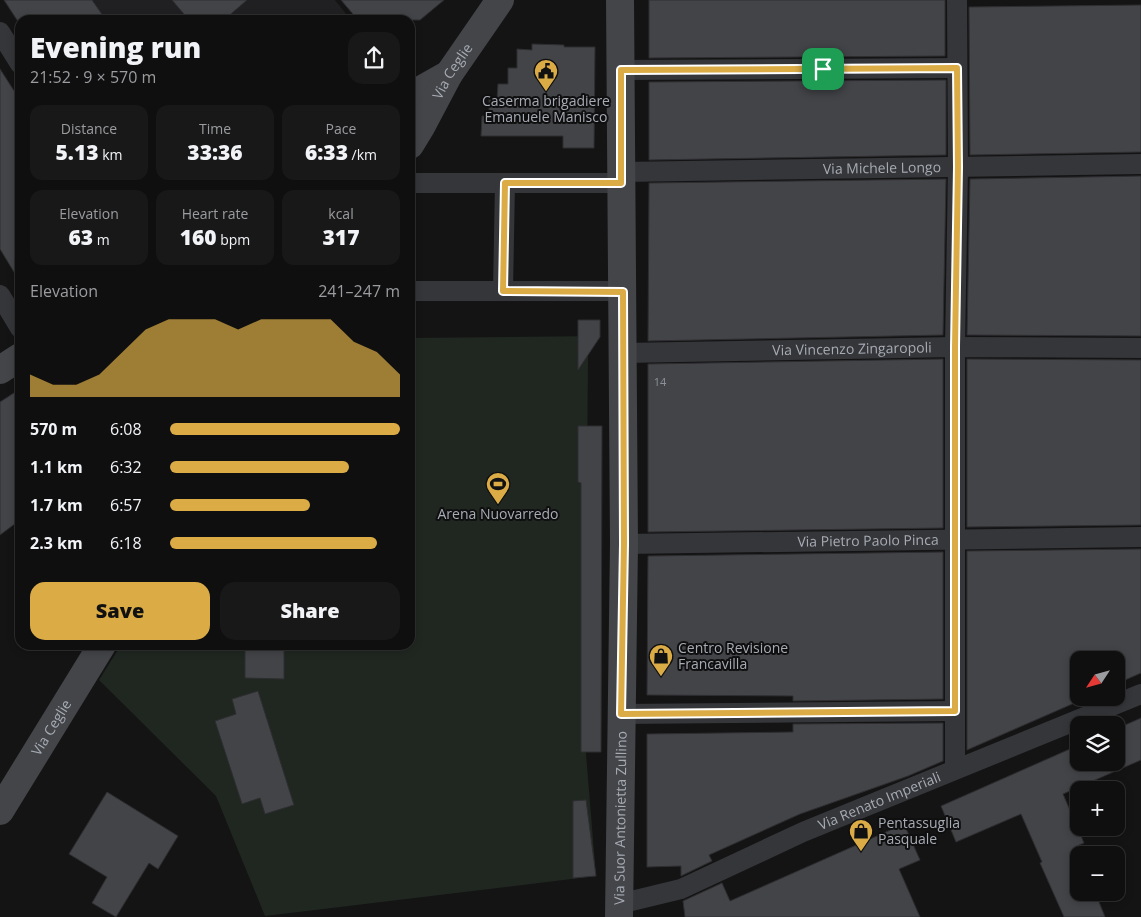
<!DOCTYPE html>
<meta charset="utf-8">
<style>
:root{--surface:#0f0f10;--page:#181819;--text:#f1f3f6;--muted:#9b9c9f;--line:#2f2f30;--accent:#dbac46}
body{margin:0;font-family:"Open Sans",sans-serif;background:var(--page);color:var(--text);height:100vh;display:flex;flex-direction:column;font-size:19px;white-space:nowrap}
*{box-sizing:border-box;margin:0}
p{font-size:16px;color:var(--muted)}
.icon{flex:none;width:28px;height:28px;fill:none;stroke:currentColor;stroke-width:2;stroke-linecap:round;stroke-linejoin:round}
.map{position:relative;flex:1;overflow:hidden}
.side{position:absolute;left:15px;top:15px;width:400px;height:635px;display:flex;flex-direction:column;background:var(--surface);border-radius:15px;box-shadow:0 2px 8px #0003,0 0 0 1px var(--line)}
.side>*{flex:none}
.needle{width:32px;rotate:234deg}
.controls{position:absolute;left:1070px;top:651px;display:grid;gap:10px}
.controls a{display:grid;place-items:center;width:55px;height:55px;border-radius:10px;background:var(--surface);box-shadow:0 2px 8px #0003,0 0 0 1px var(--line);font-size:25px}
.pin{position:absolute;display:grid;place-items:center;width:42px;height:42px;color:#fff;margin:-21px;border-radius:10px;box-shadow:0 2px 8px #0006}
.round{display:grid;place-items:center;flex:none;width:52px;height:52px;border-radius:15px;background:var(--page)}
.head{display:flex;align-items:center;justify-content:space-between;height:85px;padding:0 15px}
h1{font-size:28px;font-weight:800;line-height:38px}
.figures{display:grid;grid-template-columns:repeat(3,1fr);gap:8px;height:85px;padding:5px 15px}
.figures div{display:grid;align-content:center;border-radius:12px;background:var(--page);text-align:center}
.figures b{font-size:21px;font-weight:800}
.figures small{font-size:14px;font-weight:400}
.figures p{font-size:14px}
.chart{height:140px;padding:10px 15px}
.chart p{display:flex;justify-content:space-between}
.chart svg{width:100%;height:90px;margin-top:5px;fill:var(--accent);opacity:.7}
.cta{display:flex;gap:10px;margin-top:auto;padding:10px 15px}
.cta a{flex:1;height:58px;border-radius:15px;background:var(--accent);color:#111;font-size:20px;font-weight:800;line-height:58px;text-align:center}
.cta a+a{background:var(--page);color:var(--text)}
ul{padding:0 15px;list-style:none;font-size:16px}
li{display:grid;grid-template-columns:80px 60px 1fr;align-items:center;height:38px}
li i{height:12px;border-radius:6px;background:var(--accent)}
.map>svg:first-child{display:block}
.built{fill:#202022}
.green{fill:#202721}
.building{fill:#434448;stroke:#2e2e31}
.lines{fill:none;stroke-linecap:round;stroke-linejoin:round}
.street{stroke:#35363a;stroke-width:20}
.secondary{stroke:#434549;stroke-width:28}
.route-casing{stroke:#fff;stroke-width:10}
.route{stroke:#dbac46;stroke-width:6}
.labels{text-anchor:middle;stroke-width:4;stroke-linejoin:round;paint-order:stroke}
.number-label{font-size:11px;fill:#8e9199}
.street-label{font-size:14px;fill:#a7abb4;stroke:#0f0f10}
.poi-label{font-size:14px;fill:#a7abb4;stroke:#0f0f10}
</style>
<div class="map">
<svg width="1141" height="917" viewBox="0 0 1141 917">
<rect width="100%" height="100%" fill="#141415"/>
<path class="built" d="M 92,0 L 335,0 L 351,20 L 105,20 Z"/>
<path class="green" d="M 600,336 L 588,354 L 585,716 L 585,742 L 596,876 L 265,916 L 216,796 L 99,680 L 121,645 L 410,645 L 410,338 Z"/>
<path class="building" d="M 4,0 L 92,0 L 106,20 L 17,20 Z
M 172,0 L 247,0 L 224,20 L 189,20 Z
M 341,0 L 444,0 L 420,20 L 358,20 Z
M 649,0 L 945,0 L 945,56 L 649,58 Z
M 1141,5 L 1141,152 L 970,155 L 969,7 Z
M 532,44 L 564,45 L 564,47 L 595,47 L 594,148 L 563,148 L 563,136 L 481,136 L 482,116 L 489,116 L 489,99 L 497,99 L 498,84 L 508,84 L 508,68 L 517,68 L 517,49 L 532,50 Z
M 0,69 L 20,100 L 20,282 L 0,249 Z
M 946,80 L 946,155 L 649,160 L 649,82 Z
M 1141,176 L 1141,336 L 967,335 L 970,179 Z
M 946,179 L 943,335 L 648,341 L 649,183 Z
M 578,320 L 600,320 L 600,337 L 578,370 Z
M 943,359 L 943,528 L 648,532 L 648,364 Z
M 967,359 L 1141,360 L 1141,525 L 967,527 Z
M 20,389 L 20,520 L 0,535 L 0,402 Z
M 578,426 L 602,426 L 601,752 L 581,752 L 581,483 L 578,482 Z
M 1141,549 L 1141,673 L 1116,684 L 1116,660 L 1079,660 L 1079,698 L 1086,698 L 967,750 L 967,551 Z
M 943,552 L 943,699 L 793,701 L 793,696 L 647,695 L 648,556 Z
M 245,645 L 284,645 L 284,679 L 245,678 Z
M 258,691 L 294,805 L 265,814 L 260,798 L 242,804 L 215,721 L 236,714 L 232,699 Z
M 1141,718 L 1141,760 L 1063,794 L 1084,843 L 1079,845 L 1079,892 L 1095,892 L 1105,917 L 1064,917 L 1040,863 L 1042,862 L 1021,814 L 956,842 L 941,806 L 1079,745 L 1079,762 L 1116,762 L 1116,729 Z
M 943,723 L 943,761 L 908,776 L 800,814 L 709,855 L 712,861 L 681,876 L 681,866 L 647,867 L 647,734 L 793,732 L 793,724 Z
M 107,792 L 178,836 L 158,869 L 149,863 L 116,917 L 92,903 L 107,877 L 69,854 Z
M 586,800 L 596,876 L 573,878 L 573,801 Z
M 904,824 L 920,860 L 899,869 L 920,917 L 685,917 L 683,901 L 722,883 L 730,901 Z"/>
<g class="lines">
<g class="street">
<path d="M 0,32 L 20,64"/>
<path d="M 621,70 L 957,68"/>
<path id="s1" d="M 622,172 L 1141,164"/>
<path d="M 410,183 L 621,183"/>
<path d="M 410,291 L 623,291"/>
<path d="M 503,291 L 505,183"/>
<path d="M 0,295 L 20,328"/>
<path id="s2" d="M 623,353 L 955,347 L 1141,348"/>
<path id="s3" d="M 624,544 L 1141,537"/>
<path d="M 621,714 L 955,711"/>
<path d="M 955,769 L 955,347 L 958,167 L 957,0"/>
<path id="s4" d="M 619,904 L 681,889 L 803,832 L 1141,694"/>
</g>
<g class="secondary">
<path d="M 410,96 L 449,74"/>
<path id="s5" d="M 410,145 L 421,127 L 449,74 L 500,0"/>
<path d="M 0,370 L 20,357"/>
<path id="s6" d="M 0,811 L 102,645"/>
<path id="s7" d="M 619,917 L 624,544 L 620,0"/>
</g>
</g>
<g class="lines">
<g class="route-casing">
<path id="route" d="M 957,68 L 958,167 L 955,347 L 955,711 L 621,714 L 624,544 L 623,292 L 503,291 L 505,183 L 621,183 L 621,70 Z"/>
</g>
<use href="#route" class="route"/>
</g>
<defs>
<g id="civic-pin" transform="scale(1.25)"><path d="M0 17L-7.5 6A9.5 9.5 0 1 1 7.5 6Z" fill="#dbac46" stroke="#0f0f10"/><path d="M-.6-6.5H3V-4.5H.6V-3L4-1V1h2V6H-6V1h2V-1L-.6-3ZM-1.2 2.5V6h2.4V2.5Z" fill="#111"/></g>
<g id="stadium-pin" transform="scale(1.25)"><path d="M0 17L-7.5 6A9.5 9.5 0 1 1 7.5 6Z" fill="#dbac46" stroke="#0f0f10"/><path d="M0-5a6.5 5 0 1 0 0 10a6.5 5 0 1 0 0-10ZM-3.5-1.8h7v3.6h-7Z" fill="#111"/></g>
<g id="shop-pin" transform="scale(1.25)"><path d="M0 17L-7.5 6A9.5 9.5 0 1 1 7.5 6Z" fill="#dbac46" stroke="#0f0f10"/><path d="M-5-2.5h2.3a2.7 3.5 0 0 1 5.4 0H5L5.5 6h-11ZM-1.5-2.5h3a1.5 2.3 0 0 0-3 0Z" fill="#111"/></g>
</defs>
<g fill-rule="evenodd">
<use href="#civic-pin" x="546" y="71"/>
<use href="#stadium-pin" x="498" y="484"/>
<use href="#shop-pin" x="661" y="656"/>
<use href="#shop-pin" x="861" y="831"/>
</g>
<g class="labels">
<g class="number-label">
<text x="660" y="386">14</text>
</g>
<g class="street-label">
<text dy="5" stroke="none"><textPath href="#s5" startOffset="85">Via Ceglie</textPath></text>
<text dy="5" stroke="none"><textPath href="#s1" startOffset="260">Via Michele Longo</textPath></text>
<text dy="5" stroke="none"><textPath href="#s2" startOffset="229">Via Vincenzo Zingaropoli</textPath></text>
<text dy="5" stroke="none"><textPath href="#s3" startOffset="244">Via Pietro Paolo Pinca</textPath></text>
<text dy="5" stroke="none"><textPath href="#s6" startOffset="98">Via Ceglie</textPath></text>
<text dy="5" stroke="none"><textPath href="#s4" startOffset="281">Via Renato Imperiali</textPath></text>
<text dy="5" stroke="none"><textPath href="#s7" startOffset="99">Via Suor Antonietta Zullino</textPath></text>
</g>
<g class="poi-label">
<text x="546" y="106">Caserma brigadiere<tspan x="546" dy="16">Emanuele Manisco</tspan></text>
<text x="498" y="519">Arena Nuovarredo</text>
<text x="678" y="653" text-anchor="start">Centro Revisione<tspan x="678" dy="16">Francavilla</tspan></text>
<text x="878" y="828" text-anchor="start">Pentassuglia<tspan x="878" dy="16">Pasquale</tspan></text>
</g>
</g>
</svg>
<div class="controls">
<a><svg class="needle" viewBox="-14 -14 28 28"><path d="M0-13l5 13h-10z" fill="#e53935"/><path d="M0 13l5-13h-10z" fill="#9b9c9f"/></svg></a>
<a><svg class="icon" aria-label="layers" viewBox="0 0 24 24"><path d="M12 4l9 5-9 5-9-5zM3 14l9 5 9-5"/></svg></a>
<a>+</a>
<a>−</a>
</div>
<div class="pin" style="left:823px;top:69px;background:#1e9e55"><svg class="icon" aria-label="arrive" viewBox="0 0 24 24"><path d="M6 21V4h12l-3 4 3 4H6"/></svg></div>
<section class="side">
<div class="head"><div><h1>Evening run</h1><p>21:52 · 9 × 570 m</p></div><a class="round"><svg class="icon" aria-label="share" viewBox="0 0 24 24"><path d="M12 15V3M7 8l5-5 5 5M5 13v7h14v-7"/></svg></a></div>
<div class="figures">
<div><p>Distance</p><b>5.13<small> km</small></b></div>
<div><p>Time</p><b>33:36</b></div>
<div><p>Pace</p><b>6:33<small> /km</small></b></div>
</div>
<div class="figures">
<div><p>Elevation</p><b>63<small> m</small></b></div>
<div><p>Heart rate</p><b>160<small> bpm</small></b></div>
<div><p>kcal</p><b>317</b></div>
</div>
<div class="chart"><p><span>Elevation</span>241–247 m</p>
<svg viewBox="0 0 160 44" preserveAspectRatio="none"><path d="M0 44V33L10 38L20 38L30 33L40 22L50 11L60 6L70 6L80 6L90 11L100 6L110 6L120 6L130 6L140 17L150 22L160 33V44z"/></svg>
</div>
<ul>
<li><b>570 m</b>6:08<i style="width:100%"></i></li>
<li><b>1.1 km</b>6:32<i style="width:78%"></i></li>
<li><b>1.7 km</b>6:57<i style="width:61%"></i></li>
<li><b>2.3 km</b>6:18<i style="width:90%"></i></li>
</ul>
<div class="cta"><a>Save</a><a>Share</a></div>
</section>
</div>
